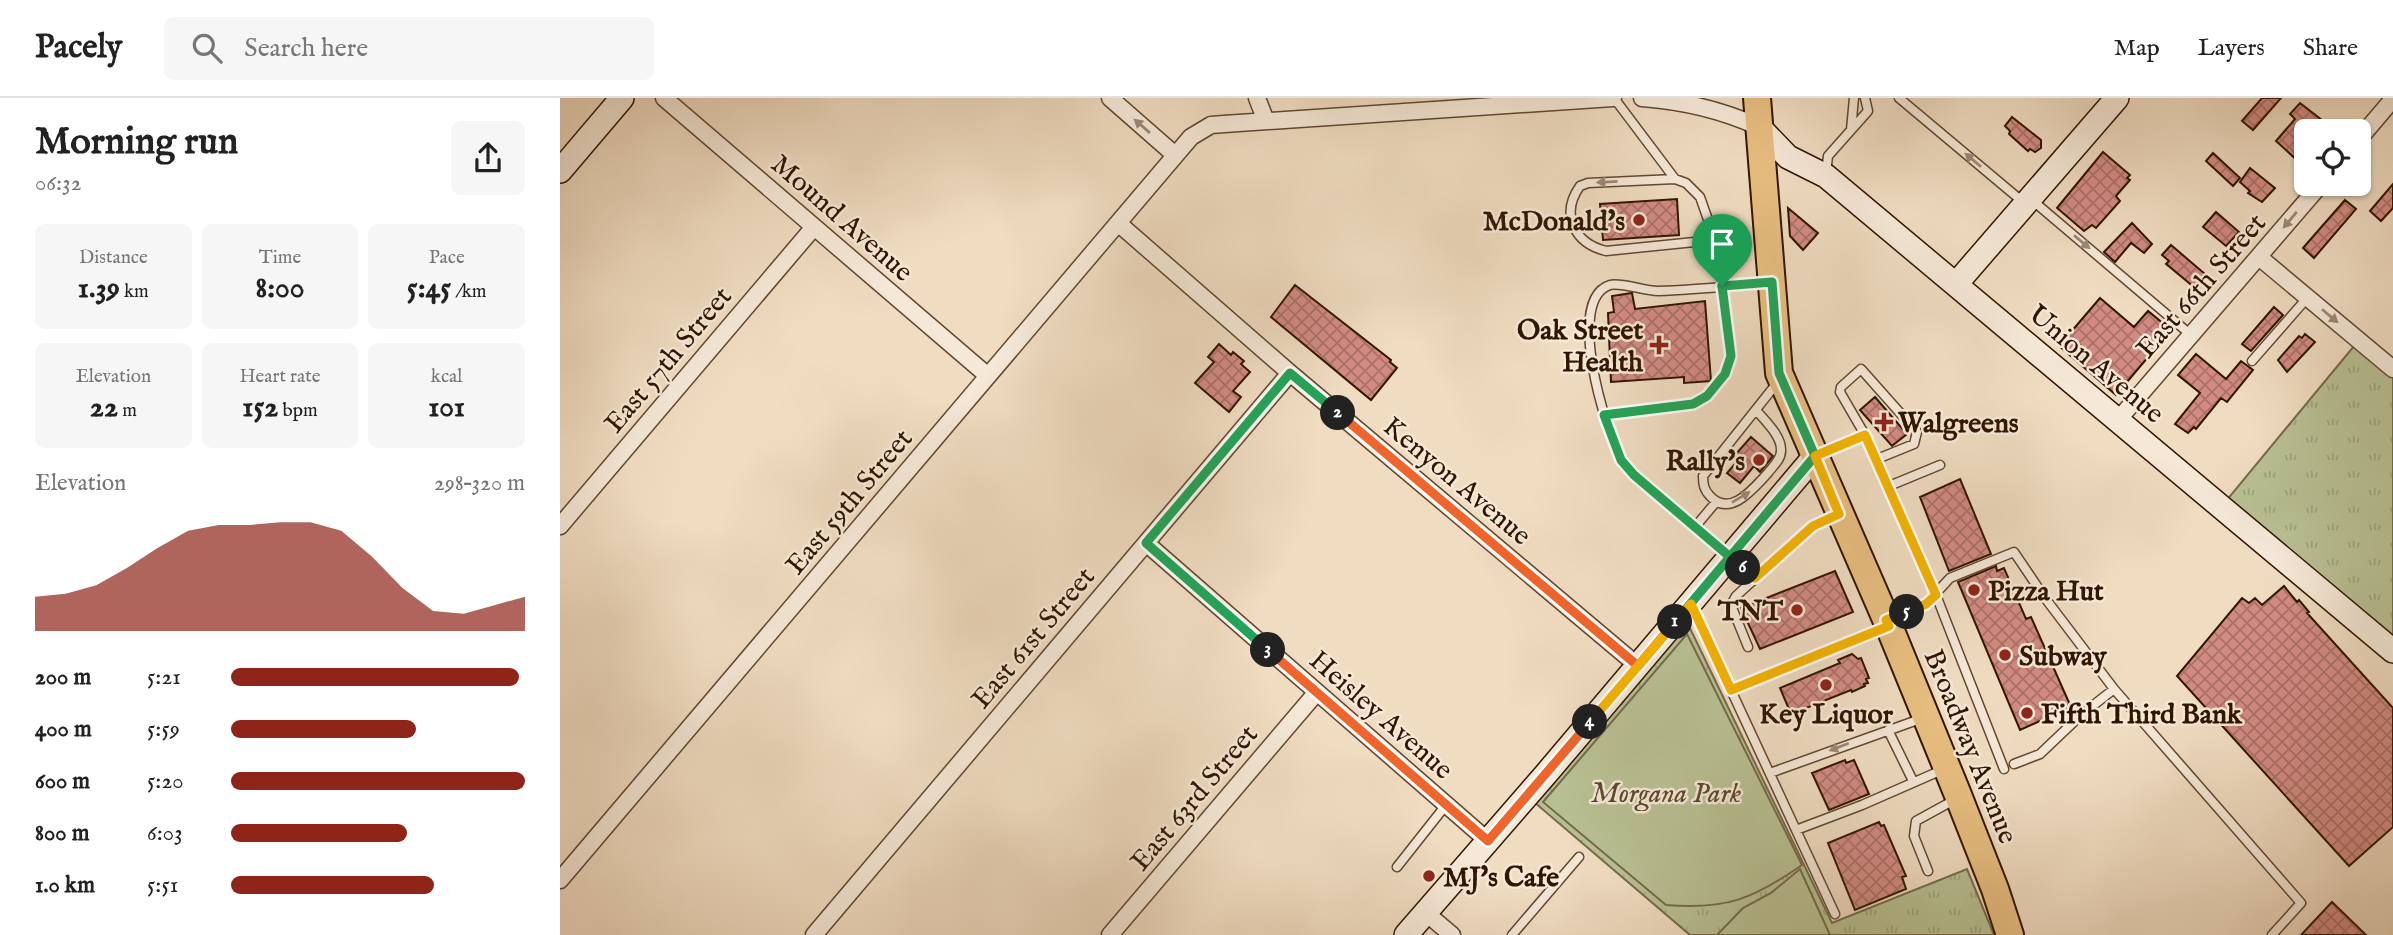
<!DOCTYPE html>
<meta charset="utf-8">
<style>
:root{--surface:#fff;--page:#f6f6f6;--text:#222;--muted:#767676;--line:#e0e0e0;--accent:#8f2418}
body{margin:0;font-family:"IM FELL English",serif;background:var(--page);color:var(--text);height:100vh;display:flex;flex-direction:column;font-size:26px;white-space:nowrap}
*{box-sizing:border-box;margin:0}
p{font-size:23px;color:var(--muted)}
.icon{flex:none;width:38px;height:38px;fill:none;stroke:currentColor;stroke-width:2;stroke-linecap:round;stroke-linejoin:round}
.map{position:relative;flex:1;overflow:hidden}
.sheet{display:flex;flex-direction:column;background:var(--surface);width:560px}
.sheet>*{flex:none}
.controls{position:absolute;left:1734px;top:21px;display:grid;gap:14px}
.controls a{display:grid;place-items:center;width:77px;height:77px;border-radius:10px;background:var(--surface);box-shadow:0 2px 5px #0004;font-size:35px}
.pin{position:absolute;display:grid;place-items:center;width:60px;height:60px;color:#fff;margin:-72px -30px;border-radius:50% 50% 50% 0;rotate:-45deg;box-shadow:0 0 7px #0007}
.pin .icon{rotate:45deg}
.km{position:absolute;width:35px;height:35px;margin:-18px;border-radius:50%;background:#222;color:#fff;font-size:19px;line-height:35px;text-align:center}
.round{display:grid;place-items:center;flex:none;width:74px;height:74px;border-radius:10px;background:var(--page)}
.summary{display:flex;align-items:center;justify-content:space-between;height:119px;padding:0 35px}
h1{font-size:38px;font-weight:800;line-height:52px}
.metrics{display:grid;grid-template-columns:repeat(3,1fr);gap:10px;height:119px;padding:7px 35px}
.metrics div{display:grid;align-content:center;border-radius:10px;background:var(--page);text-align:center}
.metrics b{font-size:30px;font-weight:800}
.metrics small{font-size:19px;font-weight:400}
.metrics p{font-size:19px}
.chart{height:196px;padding:14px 35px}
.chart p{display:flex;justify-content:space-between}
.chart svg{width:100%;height:126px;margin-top:7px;fill:var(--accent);opacity:.7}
ul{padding:0 35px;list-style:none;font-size:23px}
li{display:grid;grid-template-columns:112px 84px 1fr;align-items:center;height:52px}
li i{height:18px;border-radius:9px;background:var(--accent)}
header{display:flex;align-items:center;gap:42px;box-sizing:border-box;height:98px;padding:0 35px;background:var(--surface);border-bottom:2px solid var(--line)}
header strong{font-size:33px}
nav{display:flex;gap:38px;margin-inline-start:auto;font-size:24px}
.search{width:490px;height:63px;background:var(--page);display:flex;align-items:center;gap:18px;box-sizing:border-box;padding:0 24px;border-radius:10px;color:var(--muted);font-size:26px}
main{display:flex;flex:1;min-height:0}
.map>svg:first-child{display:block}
.grass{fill:url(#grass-tufts);stroke:#746a4a;stroke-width:2}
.pitch{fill:#b8c093;stroke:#746a4a;stroke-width:2}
.building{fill:url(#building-cross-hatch);stroke:#301501;stroke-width:2}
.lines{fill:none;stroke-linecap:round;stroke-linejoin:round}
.lane-casing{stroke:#604731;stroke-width:11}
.street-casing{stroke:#604731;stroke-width:19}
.secondary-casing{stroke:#301501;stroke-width:26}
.primary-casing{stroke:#301501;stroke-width:30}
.lane{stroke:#f5e8d7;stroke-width:8}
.street{stroke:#f5e8d7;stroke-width:16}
.secondary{stroke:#f5e8d7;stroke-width:23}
.primary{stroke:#e8be80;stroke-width:26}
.oneway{fill:#9c8977}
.split-1-casing{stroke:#fff;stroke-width:14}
.split-2-casing{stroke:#fff;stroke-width:14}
.split-3-casing{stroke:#fff;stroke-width:14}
.split-4-casing{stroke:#fff;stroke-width:14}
.split-5-casing{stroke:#fff;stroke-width:14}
.split-6-casing{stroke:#fff;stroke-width:14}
.split-7-casing{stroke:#fff;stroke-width:14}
.split-1{stroke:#22a559;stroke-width:9}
.split-2{stroke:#f0652b;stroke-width:9}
.split-3{stroke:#22a559;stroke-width:9}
.split-4{stroke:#f0652b;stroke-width:9}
.split-5{stroke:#f5b400;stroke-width:9}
.split-6{stroke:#f5b400;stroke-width:9}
.split-7{stroke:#22a559;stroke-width:9}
.poi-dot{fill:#8f2418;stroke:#f5e8d7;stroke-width:2.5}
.labels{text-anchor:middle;stroke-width:5;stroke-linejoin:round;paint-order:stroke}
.street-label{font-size:28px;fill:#301501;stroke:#f5e8d7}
.poi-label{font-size:28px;font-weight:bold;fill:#301501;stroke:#f5e8d7;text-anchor:start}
.park-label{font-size:28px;font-style:italic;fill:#59482d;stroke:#f5e8d7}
</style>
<header>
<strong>Pacely</strong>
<div class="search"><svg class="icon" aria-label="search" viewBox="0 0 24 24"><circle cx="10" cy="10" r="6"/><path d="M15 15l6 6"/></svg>Search here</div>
<nav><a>Map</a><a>Layers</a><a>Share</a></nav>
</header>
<main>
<section class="sheet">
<div class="summary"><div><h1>Morning run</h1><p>06:32</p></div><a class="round"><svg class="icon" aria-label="share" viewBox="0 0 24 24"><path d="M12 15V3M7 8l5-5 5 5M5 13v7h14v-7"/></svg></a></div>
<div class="metrics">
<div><p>Distance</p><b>1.39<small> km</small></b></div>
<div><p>Time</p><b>8:00</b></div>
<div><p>Pace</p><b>5:45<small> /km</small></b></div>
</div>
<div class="metrics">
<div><p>Elevation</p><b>22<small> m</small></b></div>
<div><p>Heart rate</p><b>152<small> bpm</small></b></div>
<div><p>kcal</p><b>101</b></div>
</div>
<div class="chart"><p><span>Elevation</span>298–320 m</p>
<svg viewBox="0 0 160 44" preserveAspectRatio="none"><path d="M0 44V32L10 31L20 28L30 22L40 15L50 9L60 7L70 7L80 6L90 6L100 9L110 18L120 29L130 37L140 38L150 35L160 32V44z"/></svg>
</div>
<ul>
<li><b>200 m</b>5:21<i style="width:98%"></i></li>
<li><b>400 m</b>5:59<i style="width:63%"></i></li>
<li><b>600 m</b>5:20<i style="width:100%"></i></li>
<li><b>800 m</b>6:03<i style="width:60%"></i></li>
<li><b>1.0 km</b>5:51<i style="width:69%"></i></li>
</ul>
</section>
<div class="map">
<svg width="1833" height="837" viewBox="0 0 1833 837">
<defs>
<pattern id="grass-tufts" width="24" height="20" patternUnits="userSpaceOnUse" patternTransform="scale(1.75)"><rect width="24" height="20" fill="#b8c093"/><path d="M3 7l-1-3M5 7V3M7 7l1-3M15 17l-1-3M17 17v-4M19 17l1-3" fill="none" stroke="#9ea47d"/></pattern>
<pattern id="building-cross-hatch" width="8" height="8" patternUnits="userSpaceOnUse" patternTransform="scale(1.75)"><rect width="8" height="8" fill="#d28b83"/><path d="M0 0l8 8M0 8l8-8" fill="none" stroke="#ab7069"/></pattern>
</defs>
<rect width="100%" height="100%" fill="#f0dcc1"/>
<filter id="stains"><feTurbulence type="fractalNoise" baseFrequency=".00286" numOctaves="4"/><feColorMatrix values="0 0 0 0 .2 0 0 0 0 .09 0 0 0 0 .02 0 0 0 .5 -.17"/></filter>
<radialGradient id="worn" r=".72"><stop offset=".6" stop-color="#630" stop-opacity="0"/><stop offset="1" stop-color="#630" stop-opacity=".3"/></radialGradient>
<path class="grass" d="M 1799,242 L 1833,271 L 1833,553 L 1661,409 Z
M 1127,524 L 1272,825 L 1407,771 L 1434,837 L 1130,837 L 974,704 Z"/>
<path class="pitch" d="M 1127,536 L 1242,767 C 1193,801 1166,812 1106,807 L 983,704 Z
M 1240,771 L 1270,837 L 1157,837 L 1183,810 L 1211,795 Z"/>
<path class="building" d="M 1702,0 L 1721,0 L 1693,32 L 1682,23 Z
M 1740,5 L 1776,33 L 1746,33 L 1746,57 L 1740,65 L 1716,43 L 1735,21 L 1730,16 Z
M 1452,19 L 1481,42 L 1481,50 L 1475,54 L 1470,51 L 1468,53 L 1449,36 L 1450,33 L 1445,28 Z
M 1543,54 L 1570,77 L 1567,80 L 1570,82 L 1556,98 L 1560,103 L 1536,130 L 1532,127 L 1524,133 L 1497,110 Z
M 1653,55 L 1680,80 L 1673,88 L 1646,63 Z
M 1690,70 L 1715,90 L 1702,104 L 1688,95 L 1690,93 L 1680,84 Z
M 1833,86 L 1833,110 L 1821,123 L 1810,113 Z
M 1117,101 L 1119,137 L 1043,142 L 1040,106 Z
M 1785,102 L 1796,111 L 1754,160 L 1743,150 Z
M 1228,110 L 1258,135 L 1243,152 L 1230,138 Z
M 1656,114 L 1679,134 L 1666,148 L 1643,129 Z
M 1572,125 L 1592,146 L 1584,155 L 1571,145 L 1555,164 L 1544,154 Z
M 1611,147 L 1645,176 L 1634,189 L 1606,166 L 1609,163 L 1602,157 Z
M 735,187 L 831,262 L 830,264 L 837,270 L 811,302 L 711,219 Z
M 1072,195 L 1075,211 L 1145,203 L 1151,283 L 1124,285 L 1124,279 L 1051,284 L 1048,215 L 1054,214 L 1052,198 Z
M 1540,200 L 1574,229 L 1588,213 L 1611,232 L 1556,297 L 1499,248 Z
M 1714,209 L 1723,217 L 1691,253 L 1682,246 Z
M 1745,236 L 1755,244 L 1727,274 L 1718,262 L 1739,238 L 1742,240 Z
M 659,246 L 671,257 L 673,254 L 684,263 L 681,266 L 690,274 L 673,293 L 681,299 L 669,314 L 635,285 L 654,264 L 648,259 Z
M 1636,256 L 1666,281 L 1681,263 L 1693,272 L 1667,304 L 1661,300 L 1636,331 L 1634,329 L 1628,335 L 1615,326 L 1640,295 L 1618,277 Z
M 1315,299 L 1347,336 L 1332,348 L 1300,312 Z
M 1191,339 L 1213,358 L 1200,374 L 1194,368 L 1180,385 L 1167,375 L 1180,360 L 1175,357 Z
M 1400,381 L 1431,456 L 1389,473 L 1360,399 Z
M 1436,468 L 1437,473 L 1444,470 L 1466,521 L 1471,519 L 1511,609 L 1460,632 L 1398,484 Z
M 1275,473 L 1293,514 L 1200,551 L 1181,510 Z
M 1724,488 L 1737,504 L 1739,502 L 1749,514 L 1747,515 L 1833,610 L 1833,729 L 1789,768 L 1617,578 L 1682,500 L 1689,505 L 1695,500 L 1702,507 Z
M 1292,556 L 1298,561 L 1301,560 L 1309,580 L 1306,581 L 1308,585 L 1304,586 L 1305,588 L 1292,594 L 1291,592 L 1231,616 L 1220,590 L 1280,565 L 1278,562 Z
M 1285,662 L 1286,665 L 1294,662 L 1309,696 L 1269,712 L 1252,675 Z
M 1319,724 L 1321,728 L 1324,727 L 1346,778 L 1342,779 L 1346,791 L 1295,812 L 1268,745 Z
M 1772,804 L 1806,837 L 1741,837 Z"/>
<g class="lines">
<g class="lane-casing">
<path id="lane" d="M 1339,0 L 1463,104
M 1291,32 L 1294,0
M 1266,75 L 1268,58 L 1308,13 L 1305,0
M 1115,81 L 1028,85 L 1020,88 C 1000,116 1014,145 1046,153 L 1154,142
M 1472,102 L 1631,237
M 1692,263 L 1748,199
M 1196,312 C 1205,323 1222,338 1221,353 C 1221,362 1212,369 1207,376 C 1193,391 1170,420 1150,398 C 1144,392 1143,386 1143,378 L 1217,285
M 1044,317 L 1133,306 L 1147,298 L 1165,277 L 1172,258 L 1159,164 L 1152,133 L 1140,99 L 1126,85 L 1115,81 L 1054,0
M 1257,357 L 1305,337
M 1317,361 L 1354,346 L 1357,334 L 1301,271 L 1281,289 L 1280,294 L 1305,337 L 1329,388
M 1380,367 L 1329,388 L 1376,497 L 1444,671
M 1135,429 L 1156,404
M 1195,480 L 1074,377 C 1069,372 1064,366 1061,360 C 1045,331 1005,201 1050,187 C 1061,184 1084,193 1098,193 C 1135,192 1172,188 1209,185
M 1132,508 L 1275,816
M 1329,521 L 1366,506 L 1390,480 L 1454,454 L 1485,500 L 1554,591
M 1188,549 L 1171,507 L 1176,498 L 1253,428 L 1277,417
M 1171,592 L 1326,529
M 1328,632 L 1353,683
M 1454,666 L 1480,656 L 1521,617 L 1554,591 L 1741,805 L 1712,837
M 1210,675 L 1363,620
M 1236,732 L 1302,707 L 1382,672
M 837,769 L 886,707
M 1368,773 L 1354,738 L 1356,723 L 1396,701
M 952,837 L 1019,759"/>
</g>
<g class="street-casing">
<path id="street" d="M 104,0 L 428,278
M 550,0 L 615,57
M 697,0 L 706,23
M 1082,0 C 1123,3 1162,12 1199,29
M 1799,41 L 1833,1
M 558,125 L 730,275 L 1078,568
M 1699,159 L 1833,271
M 1558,322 L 1761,86
M 0,428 L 254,129
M 586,445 L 928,743
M 0,782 L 631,39 L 651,27 L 664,26 L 1053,0
M 866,815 L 892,837
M 254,837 L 730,275
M 550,837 L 757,594"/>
</g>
<g class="secondary-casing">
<path id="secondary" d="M 1199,29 L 1228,59 L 1266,78 L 1833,553
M 0,73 L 62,0
M 1396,186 L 1557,0
M 846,837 L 986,676 L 1255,358"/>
</g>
<g class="primary-casing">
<path id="primary" d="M 1197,0 L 1219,275 L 1329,528 L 1396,692 L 1435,791 L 1450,837"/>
</g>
<use href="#lane" class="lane"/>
<use href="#street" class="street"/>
<use href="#secondary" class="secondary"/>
<use href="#primary" class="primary"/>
</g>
<defs><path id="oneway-solid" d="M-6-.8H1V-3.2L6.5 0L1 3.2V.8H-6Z" transform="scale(1.75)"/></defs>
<g class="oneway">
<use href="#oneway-solid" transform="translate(582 28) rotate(-139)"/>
<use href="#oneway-solid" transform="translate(1413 62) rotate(-140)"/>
<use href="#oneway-solid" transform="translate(1047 84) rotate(177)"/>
<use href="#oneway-solid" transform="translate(1730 122) rotate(130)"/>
<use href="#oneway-solid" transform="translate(1522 144) rotate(40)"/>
<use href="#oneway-solid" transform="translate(1770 218) rotate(40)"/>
<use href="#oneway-solid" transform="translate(1181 399) rotate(-31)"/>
<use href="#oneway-solid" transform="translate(1279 649) rotate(159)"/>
</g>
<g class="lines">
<g class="split-1-casing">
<path id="split-1" d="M 1115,524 L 1255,358 L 1219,275 L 1212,184 L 1162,188"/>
</g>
<g class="split-2-casing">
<path id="split-2" d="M 778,315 L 1078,568 L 1115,524"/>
</g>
<g class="split-3-casing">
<path id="split-3" d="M 708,552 L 586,445 L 730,275 L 778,315"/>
</g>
<g class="split-4-casing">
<path id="split-4" d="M 708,552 L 928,743 L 1030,624"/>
</g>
<g class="split-5-casing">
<path id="split-5" d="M 1030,624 L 1131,506 L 1171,592 L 1329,528 L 1326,522 L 1347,514"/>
</g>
<g class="split-6-casing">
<path id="split-6" d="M 1183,470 L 1195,480 L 1253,428 L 1279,416 L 1255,358 L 1305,337 L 1376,497 L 1366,506 L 1347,514"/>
</g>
<g class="split-7-casing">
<path id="split-7" d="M 1162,188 L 1171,258 L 1165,276 L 1147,298 L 1133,306 L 1044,317 L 1061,362 L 1074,377 L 1183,470"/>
</g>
<use href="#split-1" class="split-1"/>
<use href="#split-2" class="split-2"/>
<use href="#split-3" class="split-3"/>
<use href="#split-4" class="split-4"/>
<use href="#split-5" class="split-5"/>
<use href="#split-6" class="split-6"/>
<use href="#split-7" class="split-7"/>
</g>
<g class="poi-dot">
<circle cx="1079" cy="122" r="7"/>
<path d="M1095.5 236.5h7v7h7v7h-7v7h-7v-7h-7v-7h7z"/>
<path d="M1320.5 313.5h7v7h7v7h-7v7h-7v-7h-7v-7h7z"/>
<circle cx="1199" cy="362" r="7"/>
<circle cx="1414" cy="492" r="7"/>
<circle cx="1237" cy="512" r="7"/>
<circle cx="1445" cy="557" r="7"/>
<circle cx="1266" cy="587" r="7"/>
<circle cx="1467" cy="615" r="7"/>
<circle cx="869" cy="778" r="7"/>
</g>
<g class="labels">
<g class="street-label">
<text transform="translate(283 119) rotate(41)" y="10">Mound Avenue</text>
<text transform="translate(1640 187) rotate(-49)" y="10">East 66th Street</text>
<text transform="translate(107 261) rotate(-50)" y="10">East 57th Street</text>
<text transform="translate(1537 265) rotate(40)" y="10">Union Avenue</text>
<text transform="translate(898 382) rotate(40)" y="10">Kenyon Avenue</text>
<text transform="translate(288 403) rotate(-50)" y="10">East 59th Street</text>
<text transform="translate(472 539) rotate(-50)" y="10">East 61st Street</text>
<text transform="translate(822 616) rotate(41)" y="10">Heisley Avenue</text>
<text transform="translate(1412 648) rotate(68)" y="10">Broadway Avenue</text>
<text transform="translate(633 699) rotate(-50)" y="10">East 63rd Street</text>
</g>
<g class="poi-label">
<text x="1065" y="132" text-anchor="end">McDonald's</text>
<text x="1083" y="241" text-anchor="end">Oak Street<tspan x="1083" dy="32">Health</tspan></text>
<text x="1338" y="334">Walgreens</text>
<text x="1185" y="372" text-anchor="end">Rally's</text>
<text x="1428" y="502">Pizza Hut</text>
<text x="1223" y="522" text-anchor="end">TNT</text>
<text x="1459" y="567">Subway</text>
<text x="1266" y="625" text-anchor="middle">Key Liquor</text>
<text x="1481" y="625">Fifth Third Bank</text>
<text x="883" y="788">MJ's Cafe</text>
</g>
<g class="park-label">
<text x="1106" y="704">Morgana Park</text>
</g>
</g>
<rect width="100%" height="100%" filter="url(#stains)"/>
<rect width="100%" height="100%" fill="url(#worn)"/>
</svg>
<div class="controls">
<a><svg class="icon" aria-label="locate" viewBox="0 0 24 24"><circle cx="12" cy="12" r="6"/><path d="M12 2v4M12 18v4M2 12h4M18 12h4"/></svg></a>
</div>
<div class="pin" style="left:1162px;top:188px;background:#1e9e55"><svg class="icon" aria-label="arrive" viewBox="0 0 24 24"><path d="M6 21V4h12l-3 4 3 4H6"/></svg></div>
<b class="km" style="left:1115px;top:524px">1</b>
<b class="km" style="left:778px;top:315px">2</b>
<b class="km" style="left:708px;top:552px">3</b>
<b class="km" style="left:1030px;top:624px">4</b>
<b class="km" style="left:1347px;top:514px">5</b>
<b class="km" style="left:1183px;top:470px">6</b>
</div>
</main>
